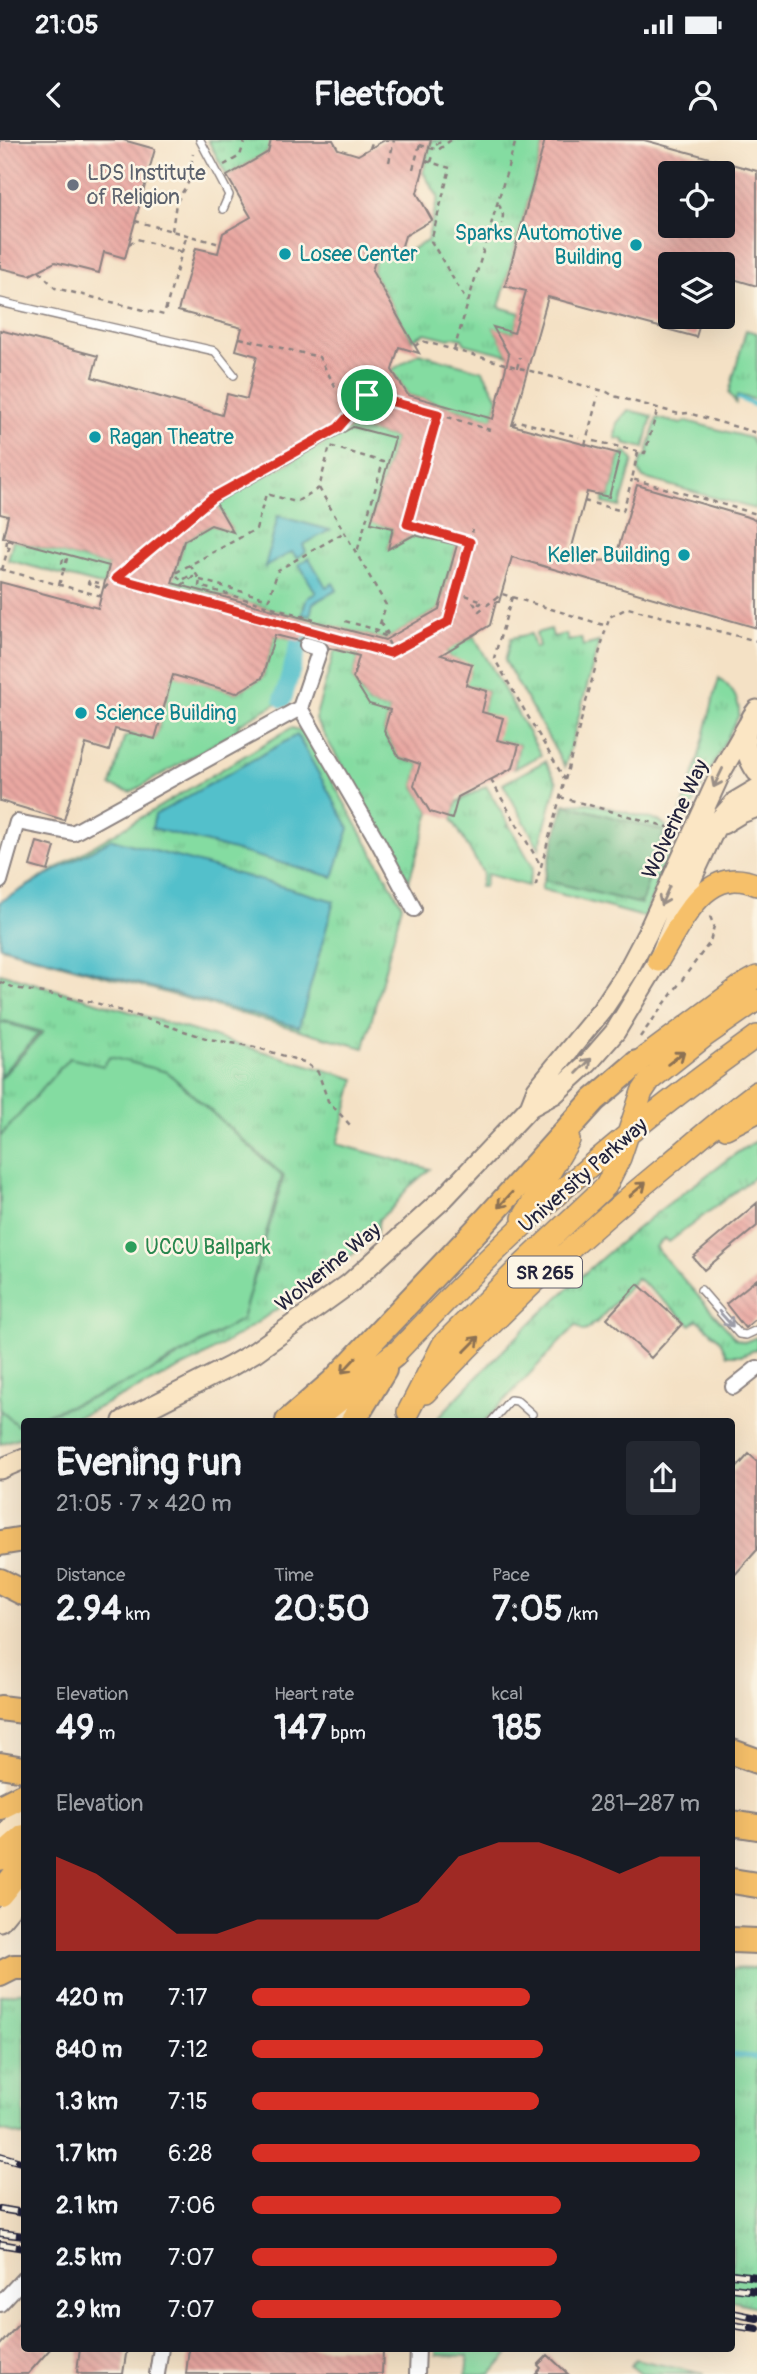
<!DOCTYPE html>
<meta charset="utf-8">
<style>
:root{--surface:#171b24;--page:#242831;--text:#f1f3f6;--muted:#9ea1a6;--accent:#d93025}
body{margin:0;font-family:Pangolin,sans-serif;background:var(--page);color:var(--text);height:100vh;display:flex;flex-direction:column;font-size:26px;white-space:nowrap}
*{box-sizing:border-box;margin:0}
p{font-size:23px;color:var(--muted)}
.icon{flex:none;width:38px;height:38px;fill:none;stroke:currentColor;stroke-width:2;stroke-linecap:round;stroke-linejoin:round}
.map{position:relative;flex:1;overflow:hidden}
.details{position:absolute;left:21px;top:1278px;width:714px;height:934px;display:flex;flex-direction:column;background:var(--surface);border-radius:7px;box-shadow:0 7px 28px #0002}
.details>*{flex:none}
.tools{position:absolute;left:658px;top:21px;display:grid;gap:14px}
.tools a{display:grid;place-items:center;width:77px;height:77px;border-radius:7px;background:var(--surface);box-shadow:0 7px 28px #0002;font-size:35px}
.pin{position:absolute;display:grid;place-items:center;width:60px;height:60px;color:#fff;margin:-30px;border:4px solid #fff;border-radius:50%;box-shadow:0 2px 7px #0007}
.round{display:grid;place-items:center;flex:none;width:74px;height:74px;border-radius:7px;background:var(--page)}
.overview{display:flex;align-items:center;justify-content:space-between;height:119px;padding:0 35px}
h1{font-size:38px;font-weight:700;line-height:52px}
.metrics{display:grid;grid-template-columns:repeat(3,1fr);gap:10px;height:119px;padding:7px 35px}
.metrics div{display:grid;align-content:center}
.metrics b{font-size:35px;font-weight:700}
.metrics small{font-size:19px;font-weight:400}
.metrics p{font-size:19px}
.chart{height:196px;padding:14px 35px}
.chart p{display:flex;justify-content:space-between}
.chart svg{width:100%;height:126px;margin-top:7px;fill:var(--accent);opacity:.7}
ul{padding:0 35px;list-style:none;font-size:23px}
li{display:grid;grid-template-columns:112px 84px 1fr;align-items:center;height:52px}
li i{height:18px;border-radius:9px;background:var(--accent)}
.status{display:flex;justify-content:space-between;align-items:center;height:49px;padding:0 35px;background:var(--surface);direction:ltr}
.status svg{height:19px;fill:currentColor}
header{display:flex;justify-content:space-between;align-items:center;height:91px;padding:0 35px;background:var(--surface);font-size:32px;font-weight:700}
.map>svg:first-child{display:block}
.grass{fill:url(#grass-tufts);stroke:#537f6e;stroke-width:2}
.forest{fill:url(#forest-crowns);stroke:#466f61;stroke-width:2}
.green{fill:#84dca1;stroke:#537f6e;stroke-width:2}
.water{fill:#53c0cb;stroke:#3a7183;stroke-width:2}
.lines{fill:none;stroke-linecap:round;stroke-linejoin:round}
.stream{stroke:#53c0cb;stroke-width:5}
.canal{stroke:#53c0cb;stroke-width:18}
.building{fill:url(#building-back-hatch);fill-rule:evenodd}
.lane-casing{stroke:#8b8280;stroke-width:10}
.street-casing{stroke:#8b8280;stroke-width:18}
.secondary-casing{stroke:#8b8280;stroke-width:23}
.primary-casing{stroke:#8b8280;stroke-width:24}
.highway-casing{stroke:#8b8280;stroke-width:28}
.path{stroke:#8b8280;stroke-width:2.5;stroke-dasharray:5 5;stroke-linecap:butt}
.lane{stroke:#fff;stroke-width:7}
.street{stroke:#fff;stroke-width:14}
.secondary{stroke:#fbe6c4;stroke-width:19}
.primary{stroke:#f6c06b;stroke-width:21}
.highway{stroke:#f6c06b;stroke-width:24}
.rail-casing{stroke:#22223b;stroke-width:8}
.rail{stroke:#fcf5e5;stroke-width:5;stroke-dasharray:16;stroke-linecap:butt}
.path-bridge{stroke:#8b8280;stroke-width:2.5;stroke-dasharray:5 5;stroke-linecap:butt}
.oneway{stroke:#998e86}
.oneway2{stroke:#8c7153}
.oneway3{stroke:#9c9ca7}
.route-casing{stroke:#fff;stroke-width:14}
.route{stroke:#d93025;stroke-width:9}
.worship-dot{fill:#6b7280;stroke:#fcf5e5;stroke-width:2.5}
.culture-dot{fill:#0f9aa8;stroke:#fcf5e5;stroke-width:2.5}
.leisure-dot{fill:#2e9e5b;stroke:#fcf5e5;stroke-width:2.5}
.labels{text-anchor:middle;stroke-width:5;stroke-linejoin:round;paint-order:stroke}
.shield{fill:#fcf5e5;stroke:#63616e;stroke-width:2}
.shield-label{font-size:19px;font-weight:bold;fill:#22223b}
.worship-label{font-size:21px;fill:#5b616d;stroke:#fcf5e5;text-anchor:start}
.culture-label{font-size:21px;fill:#0d838f;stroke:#fcf5e5;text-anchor:start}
.street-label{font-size:21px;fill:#22223b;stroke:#fcf5e5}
.leisure-label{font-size:21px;fill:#27864d;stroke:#fcf5e5;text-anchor:start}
</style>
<div class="status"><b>21:05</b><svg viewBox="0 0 49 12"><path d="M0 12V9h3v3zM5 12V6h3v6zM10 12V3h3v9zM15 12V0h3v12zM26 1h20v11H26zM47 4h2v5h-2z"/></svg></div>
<header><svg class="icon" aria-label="back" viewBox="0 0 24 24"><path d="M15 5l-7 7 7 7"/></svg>Fleetfoot<svg class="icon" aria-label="person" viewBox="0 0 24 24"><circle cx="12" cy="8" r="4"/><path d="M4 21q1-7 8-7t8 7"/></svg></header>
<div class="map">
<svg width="757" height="2234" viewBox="0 0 757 2234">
<defs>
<pattern id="grass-tufts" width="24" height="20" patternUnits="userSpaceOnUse" patternTransform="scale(1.75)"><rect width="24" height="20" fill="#84dca1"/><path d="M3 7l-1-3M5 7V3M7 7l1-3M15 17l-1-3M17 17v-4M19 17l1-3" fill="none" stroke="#72bc8c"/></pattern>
<pattern id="forest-crowns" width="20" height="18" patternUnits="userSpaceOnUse" patternTransform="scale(1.75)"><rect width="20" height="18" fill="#6bbc87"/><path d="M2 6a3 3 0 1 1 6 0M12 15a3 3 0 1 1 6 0" fill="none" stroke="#589870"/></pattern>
<pattern id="building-back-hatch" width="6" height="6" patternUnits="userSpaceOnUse" patternTransform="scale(1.75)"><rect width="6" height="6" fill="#e9a7a1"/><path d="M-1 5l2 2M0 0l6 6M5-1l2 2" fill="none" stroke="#c88f8c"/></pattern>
</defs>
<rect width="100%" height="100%" fill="#fcf5e5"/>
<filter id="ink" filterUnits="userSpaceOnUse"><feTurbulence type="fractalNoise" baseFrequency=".0143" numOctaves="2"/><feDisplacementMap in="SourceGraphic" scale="14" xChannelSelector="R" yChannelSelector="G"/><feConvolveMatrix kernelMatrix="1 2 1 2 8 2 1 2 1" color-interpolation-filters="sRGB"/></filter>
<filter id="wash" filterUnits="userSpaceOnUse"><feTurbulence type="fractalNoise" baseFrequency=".00686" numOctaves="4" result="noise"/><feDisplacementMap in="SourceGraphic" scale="28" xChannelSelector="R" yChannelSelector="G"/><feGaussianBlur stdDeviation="1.57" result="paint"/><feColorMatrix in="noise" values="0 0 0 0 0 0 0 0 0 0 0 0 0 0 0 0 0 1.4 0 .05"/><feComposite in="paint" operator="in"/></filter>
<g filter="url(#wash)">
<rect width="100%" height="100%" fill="#f4e1c5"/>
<path class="grass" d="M 208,0 L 272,0 L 268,12 L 227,36 Z
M 431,0 L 545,0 L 499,167 L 520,173 L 514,193 L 494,188 L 509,215 L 465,204 L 462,199 L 453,197 L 449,199 L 425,193 L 412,200 L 372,131 L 378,111 L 399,116 L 427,101 L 438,57 L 423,32 Z
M 746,190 L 757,193 L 757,260 L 737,255 L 736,263 L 729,253 Z
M 419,213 L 483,231 L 498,258 L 493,279 L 408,255 L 392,230 Z
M 353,287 L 395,298 L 371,382 L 393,388 L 388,409 L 414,395 L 457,405 L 439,469 L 385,500 L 172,443 L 184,401 L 211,385 L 232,391 L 216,363 Z
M 13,400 L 109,426 L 104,446 L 8,420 Z
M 551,489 L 553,497 L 566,494 L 568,501 L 581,498 L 583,506 L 599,502 L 565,627 L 505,521 L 511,498 L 531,494 L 535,508 L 539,507 L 536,493 Z
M 275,495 L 297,500 L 279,562 L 238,585 L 240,589 L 131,652 L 111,646 L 124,598 L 132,593 L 155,598 L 173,534 L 236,553 L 262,538 Z
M 474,496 L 541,615 L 514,629 L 519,605 L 497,600 L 482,572 L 487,551 L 466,545 L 447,512 L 444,511 Z
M 335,509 L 359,516 L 353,538 L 369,564 L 390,570 L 384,591 L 399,617 L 420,624 L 414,645 L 430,672 L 409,741 L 315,579 Z
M 719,538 C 731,547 740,559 739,575 L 682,686 L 674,687 C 695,644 706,585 719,538 Z
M 291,588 L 304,591 L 402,765 L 364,908 L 0,807 L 0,762 Z
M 545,621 L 557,642 L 539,708 L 503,644 Z
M 486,646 L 509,685 L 507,686 L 510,687 L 533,727 L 528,746 L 487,734 L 484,747 L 480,747 L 483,733 L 452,679 L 457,662 Z
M 590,663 L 659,681 L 677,695 L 644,777 L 541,749 L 564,664 Z
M 0,833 L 355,939 L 337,1004 L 430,1029 L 408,1048 L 392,1068 L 379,1079 L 376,1095 L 329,1134 L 243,1192 L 199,1219 L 89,1272 L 64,1281 L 31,1281 L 99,1255 L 164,1225 L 242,1179 L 284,1036 L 167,932 L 103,926 L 69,918 L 0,997 L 0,939 L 43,892 L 4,881 L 2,885 L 0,884 Z
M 757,1001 L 757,1035 L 669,1102 L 665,1098 L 655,1107 L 736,1199 L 745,1202 L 757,1197 L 757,1209 L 742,1215 L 727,1215 L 719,1199 L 697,1179 L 691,1185 L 637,1138 L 596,1183 L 595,1182 L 587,1190 L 583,1191 L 576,1185 L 485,1281 L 435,1281 C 515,1196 597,1115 691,1047 C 712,1032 734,1012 757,1001 Z
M 0,1270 L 18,1286 L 24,1284 L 24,1296 L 0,1304 Z
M 757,1828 L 757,2167 L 732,2161 L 732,1829 Z
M 24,1851 L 24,1996 L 0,1990 L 0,1856 Z"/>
<path class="forest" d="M 564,664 L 664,691 L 641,764 L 544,740 Z"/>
<path class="green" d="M 628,270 L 652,276 L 644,308 L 624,303 L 624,300 L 615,298 L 617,283 Z
M 657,278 L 681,284 L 687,281 L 750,298 L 757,310 L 757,361 L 755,369 L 643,338 L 638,330 L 642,317 L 646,317 Z
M 624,312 L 628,313 L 633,321 L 620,367 L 603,363 L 604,356 L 609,357 L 619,320 Z
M 3,882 L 39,893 L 0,936 L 0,883 Z
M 110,917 L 167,932 L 282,1036 L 242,1179 L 147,1233 L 99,1255 L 17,1285 L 0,1270 L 0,997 L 69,918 L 103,926 Z
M 436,2209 L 436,2208 L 513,2209 L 491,2234 L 466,2234 L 468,2216 L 436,2215 Z
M 635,2219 L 704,2234 L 641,2234 L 631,2226 Z"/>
<path class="water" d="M 278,376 L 330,390 L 303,405 L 306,412 L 297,418 L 292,412 L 265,427 Z
M 309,418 L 326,447 L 333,443 L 337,450 L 313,463 L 310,476 L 302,474 L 307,458 L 316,453 L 299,424 Z
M 297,595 L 349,688 L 333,737 L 152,688 L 155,675 Z
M 112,699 L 334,761 L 299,887 L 0,806 L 0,762 Z"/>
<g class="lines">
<path class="stream" d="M 739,258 L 757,266
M 732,1915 L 757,1917"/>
<path class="canal" d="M 283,559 L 300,501"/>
</g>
<g id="blocks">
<path class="building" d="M 0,0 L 123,0 L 155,9 L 125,118 L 104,112 L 99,133 L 55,122 L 30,135 L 0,128 Z
M 271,0 L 333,0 L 338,9 L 358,15 L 385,0 L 431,0 L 417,53 L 432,80 L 405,96 L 399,116 L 378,111 L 372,131 L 419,213 L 399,207 L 392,230 L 408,255 L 493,279 L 509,215 L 493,187 L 514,193 L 526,151 L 505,146 L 545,0 L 644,0 L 757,31 L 757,146 L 723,136 L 723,124 L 670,124 L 670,177 L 702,177 L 696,197 L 548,157 L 512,285 L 620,314 L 609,357 L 587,352 L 570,414 L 595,421 L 610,420 L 612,415 L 616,416 L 637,345 L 751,378 L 757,382 L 757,488 L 512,417 L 499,462 L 496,462 L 490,485 L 441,515 L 472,524 L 466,545 L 487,551 L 482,572 L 503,578 L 497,600 L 519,605 L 513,628 L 458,657 L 452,679 L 430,672 L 414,645 L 420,624 L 399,617 L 384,591 L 390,570 L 369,564 L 353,538 L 359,516 L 329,508 L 323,500 L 306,496 L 299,501 L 275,495 L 262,538 L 236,553 L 173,535 L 155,599 L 115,589 L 109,611 L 86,604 L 64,680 L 0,661 L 0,442 L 98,468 L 109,426 L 3,397 L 8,376 L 0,374 L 0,190 L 98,216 L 92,237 L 222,275 L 227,254 L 247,259 L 257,216 L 236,210 L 242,188 L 178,171 L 196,108 L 218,113 L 223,93 L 251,77 L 227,36 L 268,12 ZM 670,33 L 723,33 L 723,86 L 670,86 ZM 353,287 L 395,298 L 371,383 L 393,388 L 388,409 L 414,395 L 457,405 L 439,469 L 385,500 L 172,443 L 184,401 L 211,385 L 233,392 L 216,363 Z
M 37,702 L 55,707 L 48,731 L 30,726 Z
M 757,1063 L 757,1086 L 704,1130 L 693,1117 Z
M 757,1139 L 757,1178 L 745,1188 L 726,1164 Z
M 638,1144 L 682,1184 L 651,1218 L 607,1178 Z
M 749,1314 L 757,1321 L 757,1410 L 732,1438 L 732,1333 Z
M 24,2178 L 24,2208 L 51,2208 L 28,2234 L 0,2234 L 0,2205 Z
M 80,2208 L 127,2208 L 123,2234 L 82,2234 L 77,2232 Z
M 189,2208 L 378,2208 L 383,2210 L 382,2234 L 186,2234 Z
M 548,2215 L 568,2234 L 536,2234 L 541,2228 L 538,2225 Z"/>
</g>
</g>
<g filter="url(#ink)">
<use href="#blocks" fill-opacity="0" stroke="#8b8280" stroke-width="2"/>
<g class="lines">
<g class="lane-casing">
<path id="lane" d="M 200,0 L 229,55 L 223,69
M 0,162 L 215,211 L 234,235
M 701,1150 L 739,1194 L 746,1195 L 757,1190
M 492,1281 L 510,1260 L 517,1261 L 532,1274"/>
</g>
<g class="street-casing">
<path id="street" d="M 300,568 L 320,509 L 307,505
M 0,741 L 17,682 L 73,693 L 300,568 L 378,702 L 414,769
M 733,1247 L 757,1228
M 0,2164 L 24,2138
M 157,2234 L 161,2208
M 417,2234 L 418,2208"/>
</g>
<g class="secondary-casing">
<path id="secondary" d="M 757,570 C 741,589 743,613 757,632
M 723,684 L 741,673 L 757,667
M 530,967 L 537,949 L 602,870 L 626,834 L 647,794 L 721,632 L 748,585
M 123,1281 L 231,1226 L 255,1212 L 349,1144 L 443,1059 L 530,967 L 554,954 L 588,923 L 615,892 L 658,821 L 685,753 L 719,680 L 735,662 L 757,649
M 337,1281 L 361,1253
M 0,1329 L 24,1319
M 0,1701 L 24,1670
M 0,1781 L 24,1752"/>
</g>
<g class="primary-casing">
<path id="primary" d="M 658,821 C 681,785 705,722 757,745
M 627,934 L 637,923 L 741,846 L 757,837
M 726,988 L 757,972
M 523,1078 L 569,1000
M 394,1215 C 433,1174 472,1133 514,1094 C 590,1022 672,957 757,896
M 425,1253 C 501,1171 583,1094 670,1023 C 698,999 727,974 757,952
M 408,1272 L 443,1204 L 519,1128 L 606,1046 L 620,1018 L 642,952 L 650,940 L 704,897 L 757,860"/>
</g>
<g class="highway-casing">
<path id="highway" d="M 315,1278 L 394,1215
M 288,1281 L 333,1242 L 488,1078 L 594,960 L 637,923
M 353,1281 L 384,1230
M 0,1403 L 24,1399
M 0,1441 L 24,1453
M 0,1568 L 24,1571
M 732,1612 L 757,1621
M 0,1625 L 24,1629
M 0,1667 L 24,1655
M 732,1683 L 757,1687
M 0,1718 L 24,1697
M 732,1741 L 757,1745
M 0,1754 L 24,1724
M 732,1800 L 757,1801
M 0,1834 L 14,1827 L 24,1827"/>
</g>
<path class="path" d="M 420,5 L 438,10 L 451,0
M 436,5 L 443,0
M 370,8 L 373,0
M 426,21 L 450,28 L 431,101 L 467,162
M 389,22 L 394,0
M 431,22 L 434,13
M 224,25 L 240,16 L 245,0
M 413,29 L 421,0
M 499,64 L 503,75 L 502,84
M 135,81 L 220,104
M 172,91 L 176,63 L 188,43 L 193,14
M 129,104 L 137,99 L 182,112
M 39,131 L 55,148 L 164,175 L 187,94
M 240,198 L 319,217 L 335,246 L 438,274 L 407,384 L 469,402 L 448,482 L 390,513 L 330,496
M 415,206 L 422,201 L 607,252 L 614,256 L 679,274 L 688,273 L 757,293
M 454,210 L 516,0
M 517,228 L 520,217
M 438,274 L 490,290
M 512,285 L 518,281 L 579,297
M 594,301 L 645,313 L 658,268
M 638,312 L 632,339 L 757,374
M 319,348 L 386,465 L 378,490 L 341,480
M 584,361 L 623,371 L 632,339
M 755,381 L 757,377
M 7,401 L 6,408 L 8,411 L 13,400
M 7,401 L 10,400 L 8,408
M 469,402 L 473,389
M 63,419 L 61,428 L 64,430 L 68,415
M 190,425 L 200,440 L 199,446 L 314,479
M 0,429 L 101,456
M 2,430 L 7,412
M 200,440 L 269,459 L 278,430 L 345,392
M 99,443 L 89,441 L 88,443 L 103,449 L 115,439
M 59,445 L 63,432
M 456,452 L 483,461 L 480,464 L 476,463
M 179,455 L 182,445 L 193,437 L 191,435 L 181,441 L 175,433 L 256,389 L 266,354 L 296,362 L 319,348 L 330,306 L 383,322 L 357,412
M 512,457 L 494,518 L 565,640 L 535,748
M 473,462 L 479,471 L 502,454 L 607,486 L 609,477 L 628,468 L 757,501
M 381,482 L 388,494
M 306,490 L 116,438 L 212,358 L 338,288 L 367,255
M 388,494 L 379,491 L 375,492 L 385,496 L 393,511
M 491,640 L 541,726
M 565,640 L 606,488
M 560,657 L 675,689
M 0,842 L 15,848 L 93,862 L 209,899 L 255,907 L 304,922 L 318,932 L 328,961 L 351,986
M 640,897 L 710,802 L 714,786 L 709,774"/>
<use href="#lane" class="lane"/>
<use href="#street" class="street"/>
<use href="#secondary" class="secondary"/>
<use href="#primary" class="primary"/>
<use href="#highway" class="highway"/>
<g class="rail-casing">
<path id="rail" d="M 0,2016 L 24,2023
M 0,2069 L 24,2073
M 0,2093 L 24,2096
M 0,2104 L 24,2108
M 732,2134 L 757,2137
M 732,2148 L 757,2151
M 732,2173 L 757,2178
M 732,2185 L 757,2189"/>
</g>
<use href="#rail" class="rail"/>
<path class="path-bridge" d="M 585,305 L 598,256"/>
</g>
<defs><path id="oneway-shaft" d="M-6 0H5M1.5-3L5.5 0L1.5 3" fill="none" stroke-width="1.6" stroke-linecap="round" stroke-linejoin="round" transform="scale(1.75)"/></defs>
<g class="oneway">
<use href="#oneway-shaft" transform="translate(718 638) rotate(116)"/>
<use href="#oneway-shaft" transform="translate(665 756) rotate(114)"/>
<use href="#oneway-shaft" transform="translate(584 926) rotate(-45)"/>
</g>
<g class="oneway2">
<use href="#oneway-shaft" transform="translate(676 918) rotate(-37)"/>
<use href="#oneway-shaft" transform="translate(638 1049) rotate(-40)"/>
<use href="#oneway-shaft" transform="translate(505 1060) rotate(132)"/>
<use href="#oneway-shaft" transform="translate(472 1204) rotate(-45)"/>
<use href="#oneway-shaft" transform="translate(349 1225) rotate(133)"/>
</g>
<use class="oneway3" href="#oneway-shaft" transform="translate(726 1179) rotate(48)"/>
</g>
<g class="lines" filter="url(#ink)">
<g class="route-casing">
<path id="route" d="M 367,255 L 438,274 L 407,384 L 470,402 L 448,482 L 390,513 L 116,438 L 212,358 L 338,288 Z"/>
</g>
<use href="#route" class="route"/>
</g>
<circle class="worship-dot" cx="73" cy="45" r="7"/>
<g class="culture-dot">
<circle cx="636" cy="105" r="7"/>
<circle cx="285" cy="114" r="7"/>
<circle cx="95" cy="297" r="7"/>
<circle cx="684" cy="415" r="7"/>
<circle cx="81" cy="573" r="7"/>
</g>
<circle class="leisure-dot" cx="131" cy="1107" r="7"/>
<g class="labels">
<rect class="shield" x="508" y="1116.5" width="74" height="31" rx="5"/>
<g class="shield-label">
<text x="545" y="1139">SR 265</text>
</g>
<g class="worship-label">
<text x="87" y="40">LDS Institute<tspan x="87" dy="24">of Religion</tspan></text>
</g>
<g class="culture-label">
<text x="622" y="100" text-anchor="end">Sparks Automotive<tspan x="622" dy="24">Building</tspan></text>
<text x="299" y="121">Losee Center</text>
<text x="109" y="304">Ragan Theatre</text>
<text x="670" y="422" text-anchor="end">Keller Building</text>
<text x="95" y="580">Science Building</text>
</g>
<g class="street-label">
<text transform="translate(675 679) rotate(-65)" y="7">Wolverine Way</text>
<text transform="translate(583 1035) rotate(-41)" y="7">University Parkway</text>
<text transform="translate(328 1127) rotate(-39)" y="7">Wolverine Way</text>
</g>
<g class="leisure-label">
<text x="145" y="1114">UCCU Ballpark</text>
</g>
</g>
</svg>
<div class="tools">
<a><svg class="icon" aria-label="locate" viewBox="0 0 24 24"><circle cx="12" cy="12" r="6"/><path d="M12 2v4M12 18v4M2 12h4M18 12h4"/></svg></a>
<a><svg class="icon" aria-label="layers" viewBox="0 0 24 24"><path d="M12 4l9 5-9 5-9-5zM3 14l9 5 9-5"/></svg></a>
</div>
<div class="pin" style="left:367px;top:255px;background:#1e9e55"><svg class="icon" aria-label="arrive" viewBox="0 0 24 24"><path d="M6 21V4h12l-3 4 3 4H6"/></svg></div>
<section class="details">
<div class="overview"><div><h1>Evening run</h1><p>21:05 · 7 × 420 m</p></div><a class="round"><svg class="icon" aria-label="share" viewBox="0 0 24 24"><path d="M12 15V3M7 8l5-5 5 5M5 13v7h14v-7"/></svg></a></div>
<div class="metrics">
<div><p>Distance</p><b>2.94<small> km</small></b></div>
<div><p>Time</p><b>20:50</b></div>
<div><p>Pace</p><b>7:05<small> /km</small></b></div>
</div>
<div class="metrics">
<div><p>Elevation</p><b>49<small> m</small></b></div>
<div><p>Heart rate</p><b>147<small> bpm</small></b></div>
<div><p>kcal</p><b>185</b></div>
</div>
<div class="chart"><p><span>Elevation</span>281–287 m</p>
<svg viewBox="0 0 160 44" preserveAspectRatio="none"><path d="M0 44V11L10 17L20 27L30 38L40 38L50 33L60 33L70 33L80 33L90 27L100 11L110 6L120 6L130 11L140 17L150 11L160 11V44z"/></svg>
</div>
<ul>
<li><b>420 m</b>7:17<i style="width:62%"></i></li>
<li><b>840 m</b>7:12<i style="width:65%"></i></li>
<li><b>1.3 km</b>7:15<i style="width:64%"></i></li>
<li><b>1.7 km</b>6:28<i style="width:100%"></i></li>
<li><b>2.1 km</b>7:06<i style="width:69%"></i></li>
<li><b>2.5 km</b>7:07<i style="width:68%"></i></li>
<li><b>2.9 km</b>7:07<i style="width:69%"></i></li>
</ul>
</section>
</div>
